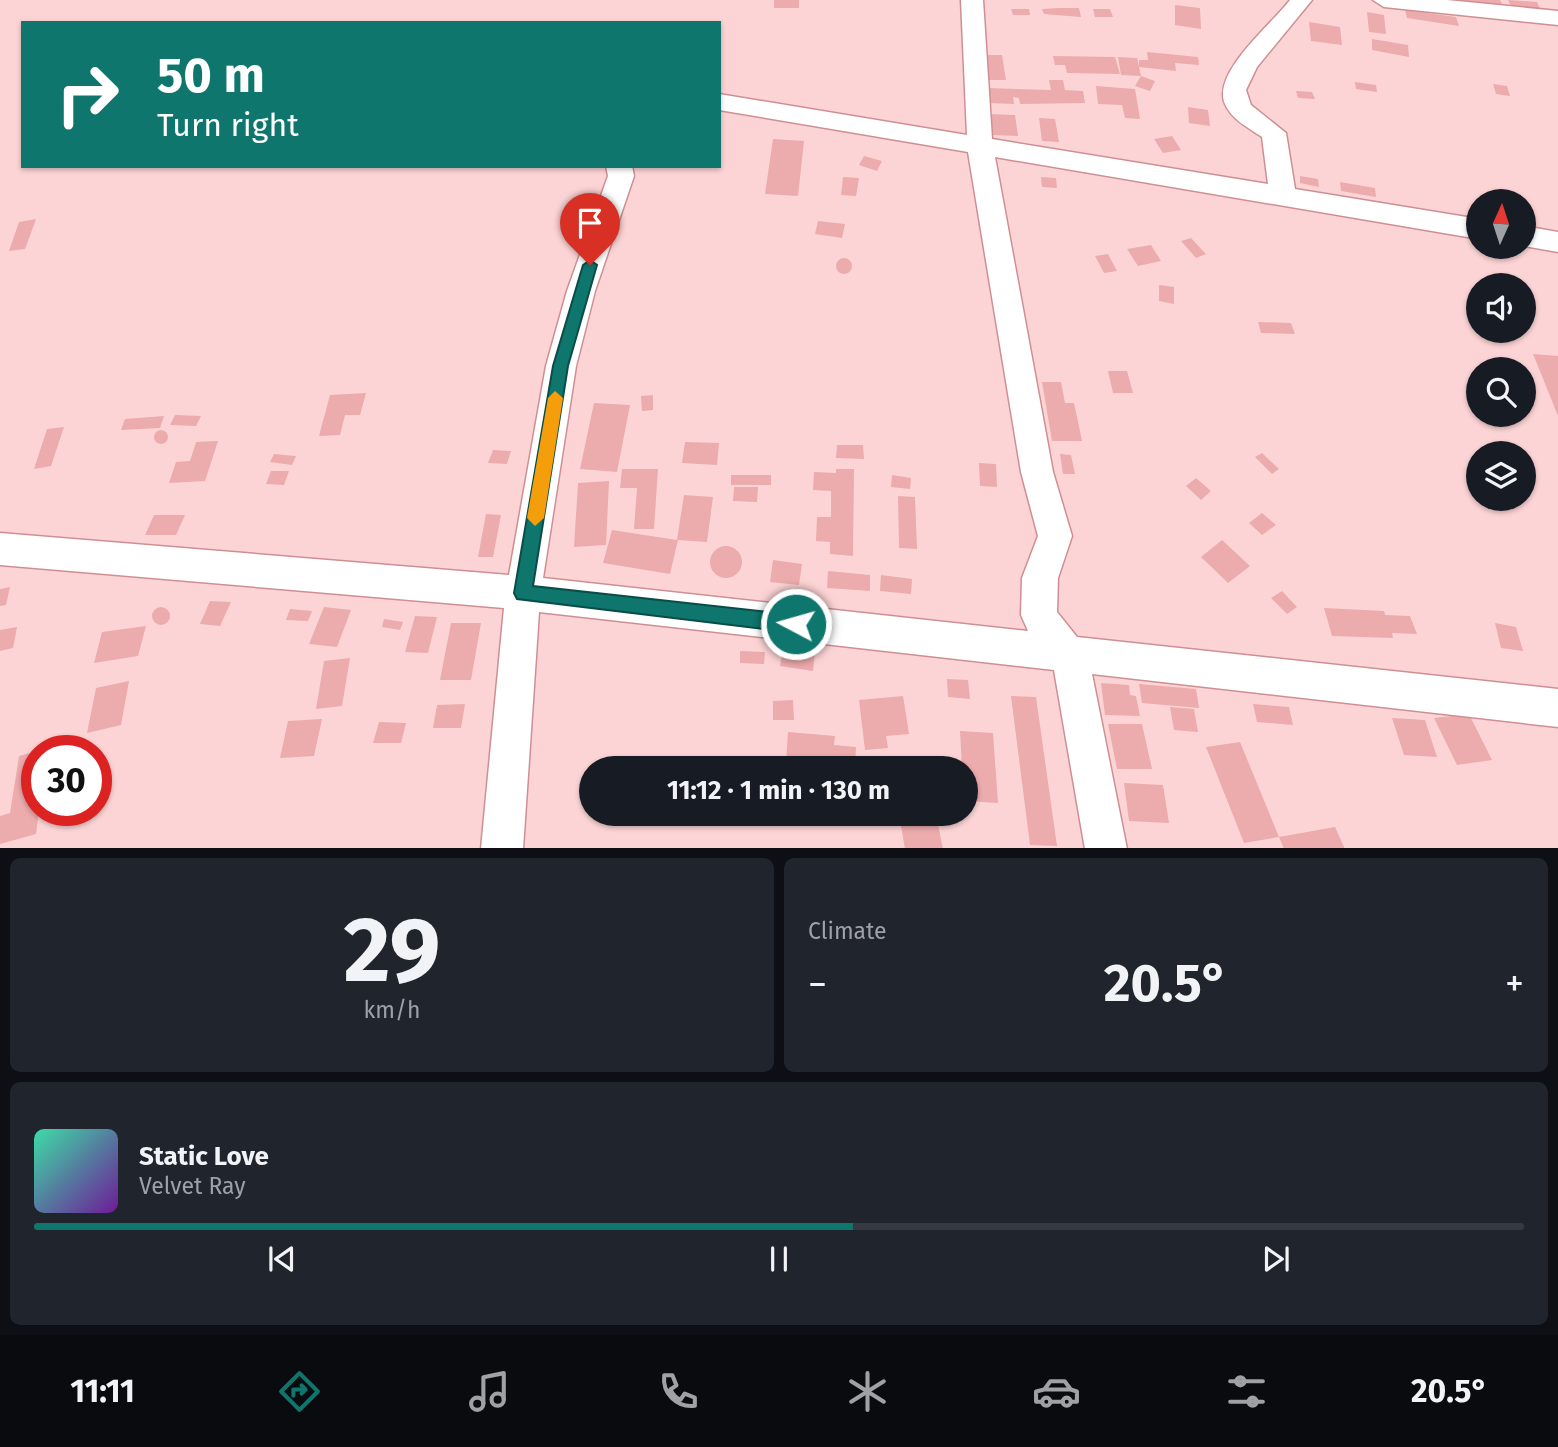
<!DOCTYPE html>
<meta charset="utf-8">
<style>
:root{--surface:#171b24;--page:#20242c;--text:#f1f3f6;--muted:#9ea1a6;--line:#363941;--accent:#0f766e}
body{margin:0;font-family:"Fira Sans",sans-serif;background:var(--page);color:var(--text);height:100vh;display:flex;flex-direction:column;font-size:26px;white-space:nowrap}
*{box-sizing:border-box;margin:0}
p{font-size:23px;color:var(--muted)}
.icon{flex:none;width:38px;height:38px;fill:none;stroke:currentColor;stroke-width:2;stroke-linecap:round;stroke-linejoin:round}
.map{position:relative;height:848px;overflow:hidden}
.side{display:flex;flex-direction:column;gap:10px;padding:10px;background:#0d0f14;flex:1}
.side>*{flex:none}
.guide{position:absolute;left:21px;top:21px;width:700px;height:147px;border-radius:0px;box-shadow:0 2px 5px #0004;background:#0f766e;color:#fff;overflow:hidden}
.needle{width:46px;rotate:3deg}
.controls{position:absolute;left:1466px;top:189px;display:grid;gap:14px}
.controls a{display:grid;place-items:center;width:70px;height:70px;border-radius:50%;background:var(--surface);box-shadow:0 2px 5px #0004;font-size:35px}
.speed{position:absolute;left:21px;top:735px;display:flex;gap:14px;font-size:35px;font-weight:700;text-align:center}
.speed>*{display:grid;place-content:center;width:91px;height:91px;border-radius:50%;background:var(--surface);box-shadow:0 2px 5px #0004;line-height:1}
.speed .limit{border:10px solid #d22;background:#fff;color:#111}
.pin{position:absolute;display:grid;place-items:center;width:60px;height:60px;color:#fff;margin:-72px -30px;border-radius:50% 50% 50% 0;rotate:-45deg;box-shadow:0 0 7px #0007}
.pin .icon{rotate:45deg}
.me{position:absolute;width:77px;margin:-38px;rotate:276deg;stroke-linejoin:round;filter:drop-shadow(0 0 5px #0008)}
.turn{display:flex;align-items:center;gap:24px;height:147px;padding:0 21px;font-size:32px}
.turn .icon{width:91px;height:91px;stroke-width:2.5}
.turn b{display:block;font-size:49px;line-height:60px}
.big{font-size:52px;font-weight:700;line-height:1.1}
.side .card{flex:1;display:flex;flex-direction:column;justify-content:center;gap:10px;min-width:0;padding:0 24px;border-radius:10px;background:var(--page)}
.side .dial{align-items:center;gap:0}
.dial b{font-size:91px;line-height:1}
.song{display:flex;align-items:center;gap:21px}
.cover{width:84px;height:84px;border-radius:10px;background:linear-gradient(135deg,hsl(160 70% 55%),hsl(280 70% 35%))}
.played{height:7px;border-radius:4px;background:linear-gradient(90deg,var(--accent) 55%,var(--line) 55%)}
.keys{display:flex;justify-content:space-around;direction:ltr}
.heat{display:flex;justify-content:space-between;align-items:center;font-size:38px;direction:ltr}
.side .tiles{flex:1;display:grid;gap:10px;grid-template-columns:1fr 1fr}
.card:last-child{grid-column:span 2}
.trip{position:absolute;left:579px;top:756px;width:399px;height:70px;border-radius:35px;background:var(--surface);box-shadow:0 2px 5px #0004;font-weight:700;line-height:70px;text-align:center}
.tabs{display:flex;height:112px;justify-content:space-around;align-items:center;background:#090b0e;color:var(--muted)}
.tabs .icon{width:49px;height:49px}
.tabs .current{color:var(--accent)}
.tabs b{font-size:32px;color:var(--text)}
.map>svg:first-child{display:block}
.building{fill:#ecabad}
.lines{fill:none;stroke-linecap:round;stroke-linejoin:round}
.street-casing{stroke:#cf8f92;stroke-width:3}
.street{fill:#fff;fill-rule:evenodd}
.route{fill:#0f766e;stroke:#0a4d48;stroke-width:2}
.slow{fill:#f59e0b}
</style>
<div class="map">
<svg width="1558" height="849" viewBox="0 0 1558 849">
<rect width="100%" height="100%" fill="#fdd4d5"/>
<!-- building -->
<path class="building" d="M 774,0 L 799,0 L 799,8 L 774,8 Z
M 1463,0 L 1500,0 L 1503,6 L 1462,2 Z
M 1508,0 L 1537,2 L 1540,9 L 1511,6 Z
M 1175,5 L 1200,8 L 1201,29 L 1175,25 Z
M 1059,8 L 1079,8 L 1081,17 L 1044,14 L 1042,9 Z
M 1011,9 L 1029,9 L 1030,15 L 1013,15 Z
M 1093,9 L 1110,9 L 1113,17 L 1095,17 Z
M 1405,10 L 1456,17 L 1459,26 L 1407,18 Z
M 1367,12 L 1384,15 L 1386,34 L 1369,32 Z
M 1309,22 L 1340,27 L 1342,45 L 1311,41 Z
M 1372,39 L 1408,45 L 1409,57 L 1372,50 Z
M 1147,52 L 1198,57 L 1199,65 L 1175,63 L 1176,71 L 1139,67 L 1139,60 L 1148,60 Z
M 980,55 L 1002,55 L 1006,80 L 984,80 Z
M 1053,56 L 1115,57 L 1120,74 L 1067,73 L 1065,65 L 1055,65 Z
M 1118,57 L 1137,58 L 1141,76 L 1155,81 L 1150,91 L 1135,86 L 1141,76 L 1121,75 Z
M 1049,80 L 1063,80 L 1065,90 L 1083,91 L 1085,103 L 1020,104 L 1019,98 L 1013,97 L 1014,104 L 988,103 L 987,88 L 1051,90 Z
M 1355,82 L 1376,85 L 1377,92 L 1356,89 Z
M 1493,84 L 1507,86 L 1510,96 L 1496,94 Z
M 1096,86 L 1135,89 L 1140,119 L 1125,118 L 1122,105 L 1098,104 Z
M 1296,91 L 1312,92 L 1315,99 L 1298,98 Z
M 1188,107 L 1208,110 L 1210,126 L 1189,123 Z
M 990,114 L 1015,115 L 1018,136 L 992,135 Z
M 1039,118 L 1055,119 L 1059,142 L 1042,141 Z
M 1172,136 L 1181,150 L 1163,153 L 1154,139 Z
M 773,139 L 804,141 L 798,196 L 765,194 Z
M 864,156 L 882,161 L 877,171 L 859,165 Z
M 1300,176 L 1318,179 L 1319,187 L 1300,183 Z
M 843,177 L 859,178 L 856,196 L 841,195 Z
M 1041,177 L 1056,178 L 1057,188 L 1042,187 Z
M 1340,182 L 1375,188 L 1376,197 L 1341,191 Z
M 36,219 L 25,249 L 9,251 L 19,222 Z
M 818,221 L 845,224 L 842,238 L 815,234 Z
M 1191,238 L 1206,254 L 1196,258 L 1181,241 Z
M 1151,245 L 1161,261 L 1138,266 L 1127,249 Z
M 1108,254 L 1117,271 L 1104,273 L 1095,256 Z
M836 266a8 8 0 1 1 16 0a8 8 0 1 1-16 0Z
M 1159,285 L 1174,287 L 1174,304 L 1159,301 Z
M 1258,322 L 1291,323 L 1295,334 L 1261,333 Z
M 1533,354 L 1558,356 L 1558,416 L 1548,391 Z
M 1108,371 L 1127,371 L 1133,393 L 1113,393 Z
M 1042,382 L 1061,382 L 1065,403 L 1074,403 L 1082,441 L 1052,441 Z
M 366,393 L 360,415 L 345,415 L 340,435 L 319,436 L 330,395 Z
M 653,395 L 653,410 L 642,411 L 641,396 Z
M 594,403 L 630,405 L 617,472 L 580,469 Z
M 175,415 L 201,416 L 196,426 L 170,425 Z
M 164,416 L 160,428 L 121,430 L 125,419 Z
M 64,427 L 51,466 L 34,469 L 47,429 Z
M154 437a7 7 0 1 1 14 0a7 7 0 1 1-14 0Z
M 218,441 L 205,481 L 169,483 L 176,462 L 190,461 L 196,442 Z
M 685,442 L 719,443 L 717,465 L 682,463 Z
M 837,445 L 863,445 L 864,459 L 836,458 Z
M 493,450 L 511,451 L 507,464 L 488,463 Z
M 1262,453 L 1279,469 L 1272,474 L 1255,457 Z
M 274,454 L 296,456 L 292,465 L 270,462 Z
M 1060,454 L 1071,455 L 1075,474 L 1063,474 Z
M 979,463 L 996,464 L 997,487 L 980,486 Z
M 622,469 L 658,469 L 654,529 L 634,529 L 637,488 L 620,488 Z
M 836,469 L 854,469 L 853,556 L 830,554 L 830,542 L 816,541 L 817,517 L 831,517 L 831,491 L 813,490 L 814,472 L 836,473 Z
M 271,471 L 289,471 L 284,485 L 266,484 Z
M 731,475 L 771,475 L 771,485 L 731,485 Z
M 892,475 L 911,478 L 910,489 L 891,487 Z
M 1196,478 L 1211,491 L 1201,500 L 1186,486 Z
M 609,481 L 606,545 L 574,547 L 578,483 Z
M 734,487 L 758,487 L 757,502 L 733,501 Z
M 684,495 L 713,497 L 707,542 L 678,540 L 670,574 L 603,563 L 612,530 L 677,540 Z
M 898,496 L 915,497 L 917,549 L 899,548 Z
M 1262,513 L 1276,525 L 1262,535 L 1249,523 Z
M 486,514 L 501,515 L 493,557 L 478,557 Z
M 154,515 L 185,515 L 176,535 L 145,535 Z
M 1222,540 L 1250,566 L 1228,583 L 1201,557 Z
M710 562a16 16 0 1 1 32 0a16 16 0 1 1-32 0Z
M 773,560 L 802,564 L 799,585 L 770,582 Z
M 828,571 L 870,575 L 870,591 L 827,588 Z
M 881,575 L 912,579 L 911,594 L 880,591 Z
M 10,587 L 6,605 L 0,606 L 0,589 Z
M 1282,591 L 1297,607 L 1287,614 L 1271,598 Z
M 210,601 L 231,602 L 220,626 L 200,624 Z
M152 616a9 9 0 1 1 18 0a9 9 0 1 1-18 0Z
M 324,607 L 351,610 L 337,647 L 309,644 Z
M 1324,608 L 1384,611 L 1385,615 L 1410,616 L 1417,634 L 1392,633 L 1393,638 L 1332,636 Z
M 290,609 L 312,611 L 308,621 L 286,620 Z
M 415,616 L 437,617 L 428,653 L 405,652 Z
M 384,619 L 403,622 L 400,630 L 382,627 Z
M 451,623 L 481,623 L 471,680 L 440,680 Z
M 1495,623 L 1516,627 L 1523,651 L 1501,648 Z
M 146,626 L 138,656 L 94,663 L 102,632 Z
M 17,627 L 13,648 L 0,651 L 0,630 Z
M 783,648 L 815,653 L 813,671 L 780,666 Z
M 740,651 L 765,652 L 764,664 L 740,663 Z
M 350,658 L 342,706 L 316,709 L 324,661 Z
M 947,679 L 968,680 L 970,699 L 948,697 Z
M 129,681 L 121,725 L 87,733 L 96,688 Z
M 1101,683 L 1129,685 L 1130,695 L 1136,696 L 1140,716 L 1105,715 Z
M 1139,684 L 1196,689 L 1199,708 L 1142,703 Z
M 903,696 L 909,734 L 886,736 L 888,748 L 865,750 L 859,700 Z
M 1011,696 L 1036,697 L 1057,846 L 1030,845 Z
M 793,700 L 794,720 L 773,720 L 773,701 Z
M 465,704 L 461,728 L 433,728 L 437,705 Z
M 1253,704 L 1289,707 L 1293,725 L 1257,722 Z
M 1170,707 L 1194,709 L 1198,732 L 1174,730 Z
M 1469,714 L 1492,760 L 1457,765 L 1434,718 Z
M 1392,718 L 1425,720 L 1437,757 L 1404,755 Z
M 322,719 L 314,756 L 280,758 L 288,721 Z
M 379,722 L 406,723 L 401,743 L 373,743 Z
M 1108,724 L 1142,724 L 1152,769 L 1117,769 Z
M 960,731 L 993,733 L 998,803 L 966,801 L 966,768 L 962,768 Z
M 788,732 L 835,736 L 834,745 L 856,747 L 855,768 L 786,763 Z
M 1240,742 L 1279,837 L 1335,827 L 1345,849 L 1284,849 L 1279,837 L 1244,843 L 1206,747 Z
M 37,751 L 37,810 L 39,810 L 36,834 L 0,844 L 0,816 L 10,813 L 19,756 Z
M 1124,783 L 1163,785 L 1169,823 L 1129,821 Z
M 899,814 L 936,814 L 943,849 L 905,849 Z"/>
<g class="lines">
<defs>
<path id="street" d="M 961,0 L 983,0 L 992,139 L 1268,184 L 1262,137 C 1249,128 1232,120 1225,104 C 1211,73 1273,23 1290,0 L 1312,0 L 1257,67 L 1246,90 L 1251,105 L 1286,133 L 1295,189 L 1479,219 L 1479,239 L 995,157 L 1053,472 L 1072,536 L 1058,578 L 1057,612 L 1077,637 L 1558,689 L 1558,727 L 1092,674 L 1127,849 L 1085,849 L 1054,670 L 539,612 L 523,849 L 481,849 L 504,608 L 0,565 L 0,533 L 509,575 L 546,366 L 567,291 L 608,176 L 606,166 L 632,166 L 634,176 L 595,291 L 576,366 L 543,578 L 1028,631 L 1021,615 L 1022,578 L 1038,536 L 1021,472 L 968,152 L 719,110 L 719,94 L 967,135 Z
M 1373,0 L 1447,0 L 1558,11 L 1558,25 L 1384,7 Z
M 1524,226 L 1558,232 L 1558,252 L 1524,246 Z"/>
</defs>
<!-- street casing -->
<use href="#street" class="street-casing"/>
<!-- street -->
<use href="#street" class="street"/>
</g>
<!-- route -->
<path class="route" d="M 590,260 L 597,265 L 568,366 L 533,586 L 796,615 L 803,618 L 806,624 L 803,630 L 796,633 L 517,599 L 514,593 L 553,366 L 583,265 Z"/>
<!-- slow -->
<path class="slow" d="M 555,391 L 563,398 L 544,518 L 535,526 L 527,518 L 548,398 Z"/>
</svg>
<div class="controls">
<a><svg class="needle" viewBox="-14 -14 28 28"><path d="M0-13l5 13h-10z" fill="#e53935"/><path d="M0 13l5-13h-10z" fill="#9ea1a6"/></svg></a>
<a><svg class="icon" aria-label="sound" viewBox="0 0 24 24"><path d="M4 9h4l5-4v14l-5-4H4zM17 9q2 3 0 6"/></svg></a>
<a><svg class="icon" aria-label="search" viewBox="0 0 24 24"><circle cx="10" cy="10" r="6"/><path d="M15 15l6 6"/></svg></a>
<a><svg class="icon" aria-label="layers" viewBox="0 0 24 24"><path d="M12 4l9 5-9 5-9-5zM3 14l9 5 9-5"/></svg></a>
</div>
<div class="speed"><div class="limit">30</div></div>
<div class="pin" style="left:590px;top:265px;background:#d93025"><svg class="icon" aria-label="arrive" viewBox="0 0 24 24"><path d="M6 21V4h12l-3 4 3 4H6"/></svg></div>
<svg class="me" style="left:796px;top:624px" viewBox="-20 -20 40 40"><circle r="17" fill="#0f766e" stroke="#fff" stroke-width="3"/><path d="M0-11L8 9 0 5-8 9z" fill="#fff"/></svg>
<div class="trip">11:12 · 1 min · 130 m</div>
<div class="guide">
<div class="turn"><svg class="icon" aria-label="right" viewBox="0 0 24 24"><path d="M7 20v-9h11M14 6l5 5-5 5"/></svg><div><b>50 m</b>Turn right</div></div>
</div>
</div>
<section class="side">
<div class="tiles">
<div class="card dial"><b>29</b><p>km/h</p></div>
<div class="card"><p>Climate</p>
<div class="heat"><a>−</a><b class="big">20.5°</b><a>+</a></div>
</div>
<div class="card">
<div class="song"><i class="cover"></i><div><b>Static Love</b><p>Velvet Ray</p></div></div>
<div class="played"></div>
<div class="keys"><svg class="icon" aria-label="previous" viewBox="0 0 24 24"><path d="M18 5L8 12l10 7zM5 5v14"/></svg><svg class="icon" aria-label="pause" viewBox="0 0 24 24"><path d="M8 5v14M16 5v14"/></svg><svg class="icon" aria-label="next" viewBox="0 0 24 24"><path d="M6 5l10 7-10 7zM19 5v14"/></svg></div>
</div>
</div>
</section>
<nav class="tabs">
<b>11:11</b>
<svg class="icon current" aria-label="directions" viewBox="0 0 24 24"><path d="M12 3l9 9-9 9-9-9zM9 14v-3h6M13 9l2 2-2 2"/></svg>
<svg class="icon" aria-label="music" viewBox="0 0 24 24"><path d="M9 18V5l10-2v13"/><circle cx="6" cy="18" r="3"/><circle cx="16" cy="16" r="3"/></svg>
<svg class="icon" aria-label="phone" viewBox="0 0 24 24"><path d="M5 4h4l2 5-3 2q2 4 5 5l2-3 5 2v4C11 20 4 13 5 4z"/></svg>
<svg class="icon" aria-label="climate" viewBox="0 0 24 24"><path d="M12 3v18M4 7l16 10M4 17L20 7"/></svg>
<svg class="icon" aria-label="car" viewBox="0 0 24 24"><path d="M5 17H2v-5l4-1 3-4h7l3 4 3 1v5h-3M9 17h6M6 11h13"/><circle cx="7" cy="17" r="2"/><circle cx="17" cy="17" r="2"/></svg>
<svg class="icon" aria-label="filters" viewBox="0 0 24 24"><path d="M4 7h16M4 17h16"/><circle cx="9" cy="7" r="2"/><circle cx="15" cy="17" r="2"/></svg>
<b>20.5°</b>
</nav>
